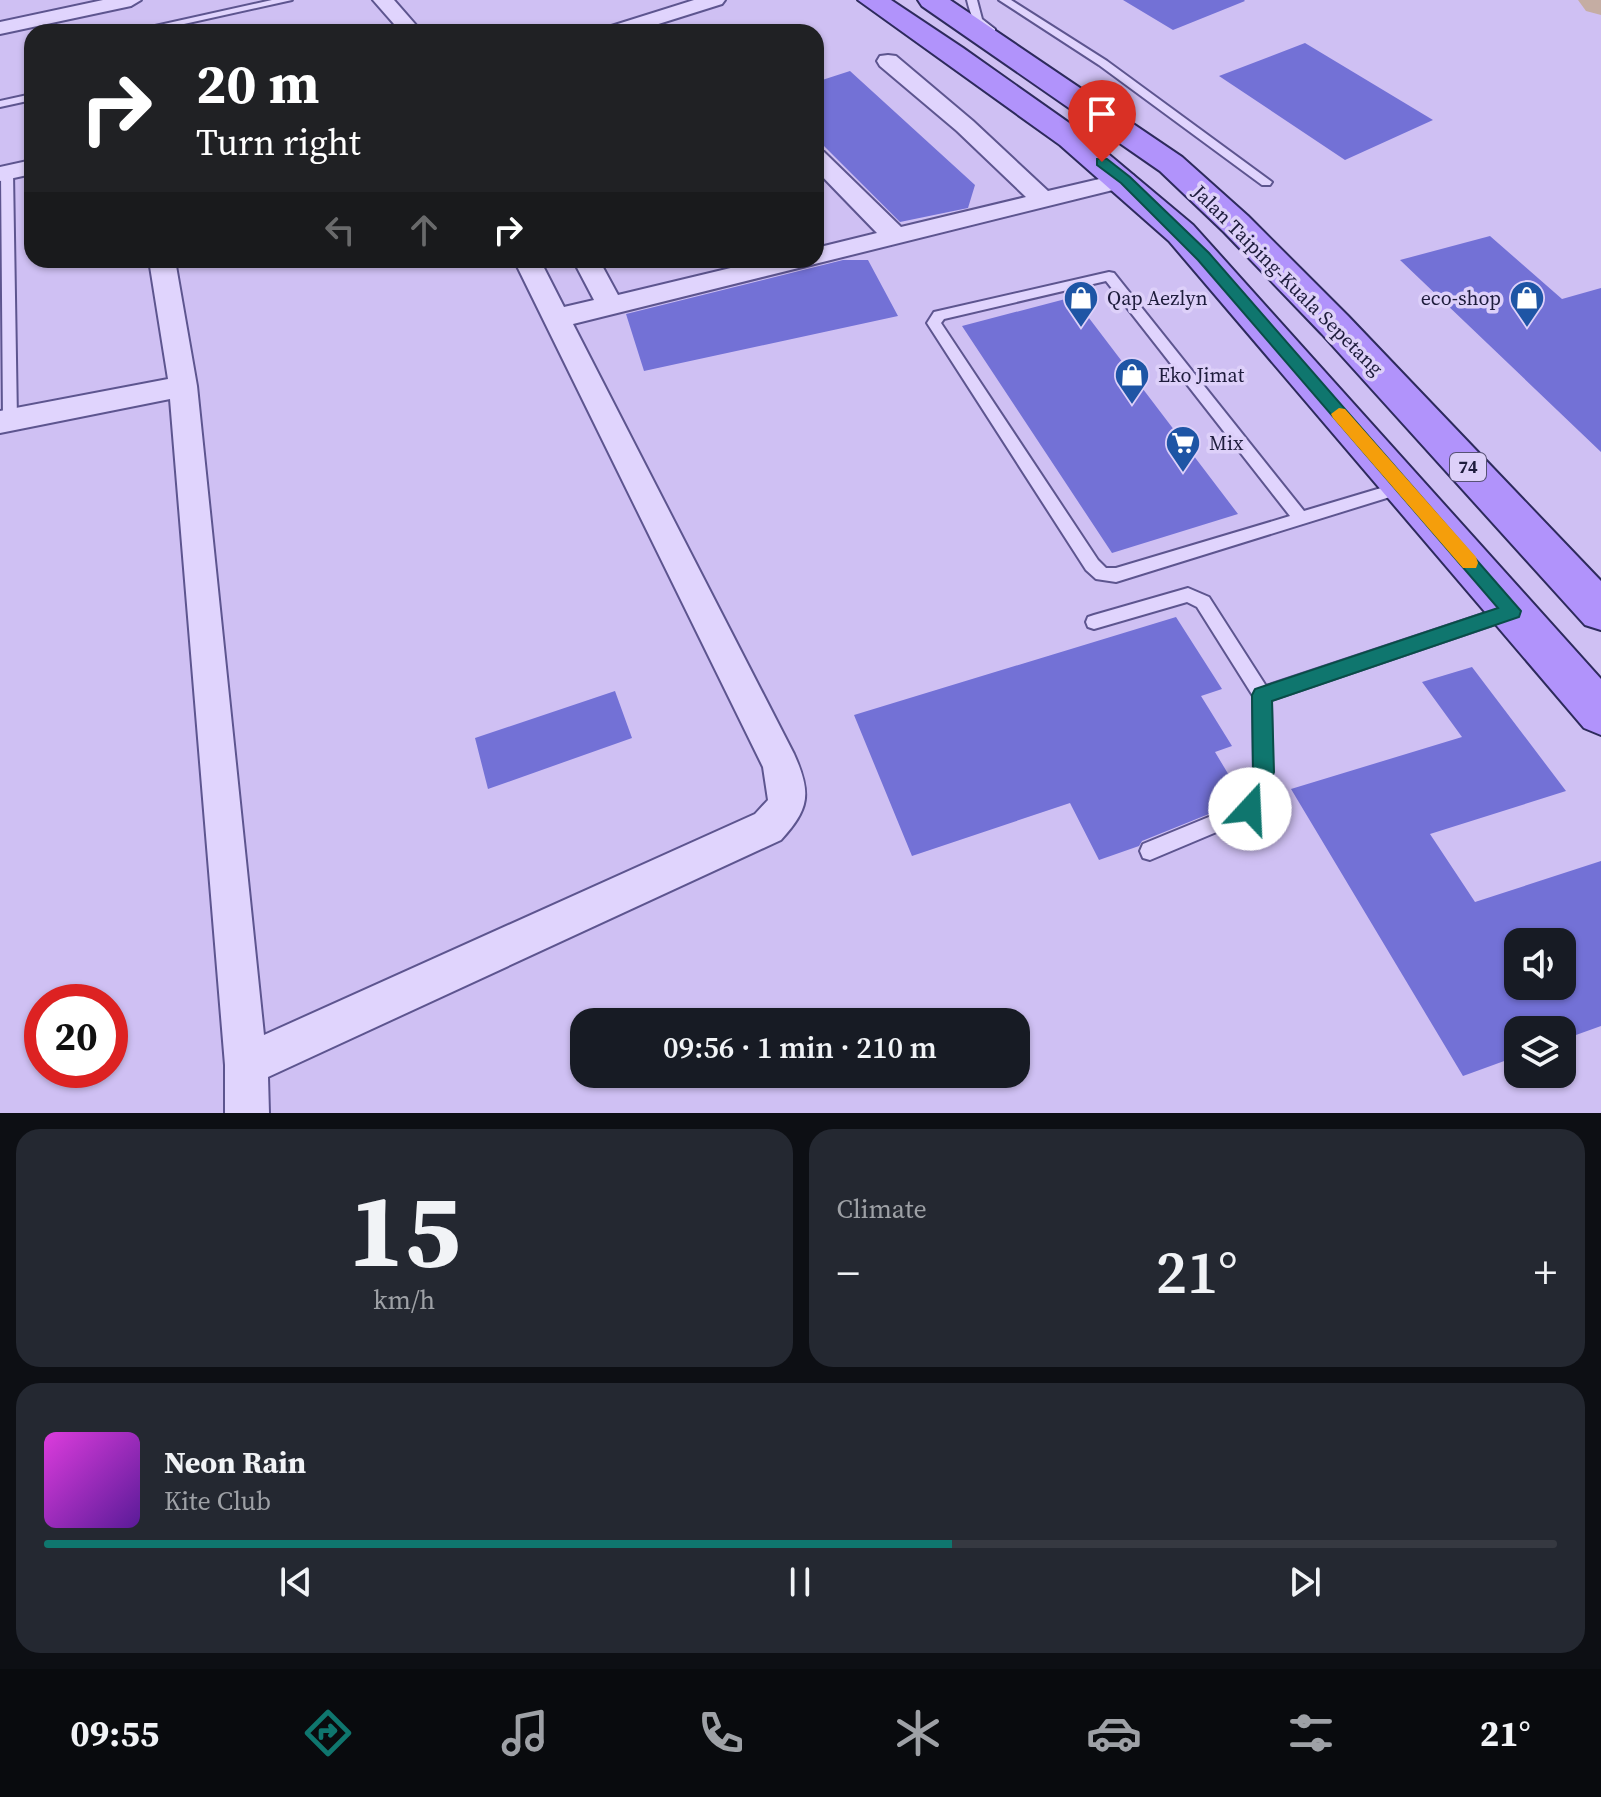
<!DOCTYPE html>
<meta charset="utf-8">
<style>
:root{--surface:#171b24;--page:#242831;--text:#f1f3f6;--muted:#9ea1a6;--line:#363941;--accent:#0f766e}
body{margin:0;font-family:"Source Serif 4",serif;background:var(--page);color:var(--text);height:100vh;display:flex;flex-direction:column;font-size:30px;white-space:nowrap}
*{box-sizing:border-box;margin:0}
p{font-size:26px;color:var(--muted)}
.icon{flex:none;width:44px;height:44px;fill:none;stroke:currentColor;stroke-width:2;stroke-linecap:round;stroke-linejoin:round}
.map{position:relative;height:1113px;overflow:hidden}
.sheet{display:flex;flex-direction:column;gap:16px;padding:16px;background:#0d0f14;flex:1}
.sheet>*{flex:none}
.guide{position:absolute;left:24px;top:24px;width:800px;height:244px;border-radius:24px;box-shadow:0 2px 6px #0004;background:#202124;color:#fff;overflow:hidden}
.tools{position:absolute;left:1504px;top:928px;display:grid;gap:16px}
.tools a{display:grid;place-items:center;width:72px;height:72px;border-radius:16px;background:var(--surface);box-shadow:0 2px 6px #0004;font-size:40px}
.speed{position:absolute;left:24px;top:984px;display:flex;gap:16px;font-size:40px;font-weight:700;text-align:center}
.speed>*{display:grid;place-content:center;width:104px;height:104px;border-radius:50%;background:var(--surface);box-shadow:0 2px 6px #0004;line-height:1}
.speed .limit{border:12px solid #d22;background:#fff;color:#111}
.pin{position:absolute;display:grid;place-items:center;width:68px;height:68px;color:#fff;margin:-82px -34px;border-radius:50% 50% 50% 0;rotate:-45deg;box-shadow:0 0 8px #0007}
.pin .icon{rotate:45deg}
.me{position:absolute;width:88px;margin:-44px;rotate:20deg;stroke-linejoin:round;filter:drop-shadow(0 0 6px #0008)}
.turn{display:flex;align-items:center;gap:28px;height:168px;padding:0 40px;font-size:36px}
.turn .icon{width:104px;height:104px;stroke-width:2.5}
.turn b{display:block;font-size:56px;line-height:68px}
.lanes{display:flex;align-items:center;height:76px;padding:0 40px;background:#0003;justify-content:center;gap:40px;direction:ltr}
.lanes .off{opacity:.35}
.big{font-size:60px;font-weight:600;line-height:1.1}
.sheet .tile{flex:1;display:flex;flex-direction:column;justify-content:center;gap:12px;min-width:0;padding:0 28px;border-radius:24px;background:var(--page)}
.sheet .dial{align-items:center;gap:0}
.dial b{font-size:104px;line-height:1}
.song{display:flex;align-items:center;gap:24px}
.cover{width:96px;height:96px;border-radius:12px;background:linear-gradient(135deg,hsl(300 70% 55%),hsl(270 70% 35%))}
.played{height:8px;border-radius:4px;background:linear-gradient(90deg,var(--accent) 60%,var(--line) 60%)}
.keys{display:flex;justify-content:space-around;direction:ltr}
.heat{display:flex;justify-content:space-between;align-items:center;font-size:44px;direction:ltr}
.sheet .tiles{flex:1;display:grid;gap:16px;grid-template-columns:1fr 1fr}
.tile:last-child{grid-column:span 2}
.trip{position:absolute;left:570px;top:1008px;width:460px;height:80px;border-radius:24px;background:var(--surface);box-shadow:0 2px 6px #0004;font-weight:600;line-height:80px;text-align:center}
.dock{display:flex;height:128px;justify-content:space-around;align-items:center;background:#090b0e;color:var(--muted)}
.dock .icon{width:56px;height:56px}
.dock .current{color:var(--accent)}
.dock b{font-size:36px;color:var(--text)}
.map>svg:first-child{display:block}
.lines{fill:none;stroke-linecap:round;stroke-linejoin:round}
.river{fill:#c5ada3;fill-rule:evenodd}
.building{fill:#7371d6;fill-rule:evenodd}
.service-casing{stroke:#5d558f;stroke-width:4}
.minor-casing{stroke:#5d558f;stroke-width:4}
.primary-casing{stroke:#2d2a5c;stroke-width:4}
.service{fill:#e0d4fd;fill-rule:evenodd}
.minor{fill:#e0d4fd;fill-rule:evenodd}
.primary{fill:#b193fb;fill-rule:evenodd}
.route{fill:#0f766e;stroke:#0a4d48;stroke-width:2}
.slow{fill:#f59e0b}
.labels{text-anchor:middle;stroke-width:7;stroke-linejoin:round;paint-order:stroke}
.shield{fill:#ddd0f9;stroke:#575275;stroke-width:2}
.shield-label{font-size:18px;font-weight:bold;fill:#1e1c3c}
.street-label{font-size:20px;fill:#1e1c3c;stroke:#ddd0f9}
.poi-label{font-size:20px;fill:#1e1c3c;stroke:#ddd0f9;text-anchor:start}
</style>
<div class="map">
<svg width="1601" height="1113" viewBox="0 0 1601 1113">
<rect width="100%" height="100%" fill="#cfc0f3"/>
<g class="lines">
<!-- river -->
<path class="river" d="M 1578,0 L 1601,0 L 1601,15 L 1586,11 Z"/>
</g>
<!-- building -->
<path class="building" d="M 1123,0 L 1244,0 L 1245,1 L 1173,30 Z
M 1305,43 L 1433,120 L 1345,160 L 1219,76 Z
M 850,71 L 975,185 L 968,208 L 900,222 L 816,138 L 816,82 Z
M 1490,236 L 1562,299 L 1601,288 L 1601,452 L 1400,260 Z
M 843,260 L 868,260 L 898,316 L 644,371 L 626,314 Z
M 1073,297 L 1238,514 L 1112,553 L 962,326 Z
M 1176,617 L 1222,689 L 1201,696 L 1232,746 L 1215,752 L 1242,797 L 1241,801 L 1142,841 L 1139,846 L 1099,860 L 1070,803 L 912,856 L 854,715 Z
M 1472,667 L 1566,791 L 1430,834 L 1475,902 L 1601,861 L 1601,1026 L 1562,1040 L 1562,1030 L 1518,1030 L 1518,1056 L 1463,1076 L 1291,789 L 1462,737 L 1422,682 ZM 1518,942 L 1562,942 L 1562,986 L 1518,986 Z
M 615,691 L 632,738 L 488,789 L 475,738 Z"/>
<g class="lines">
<defs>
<path id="service" d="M 272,0 L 292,0 L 148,32 L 128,32 Z
M 967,0 L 977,0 L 982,19 L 995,29 L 995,33 C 976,34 971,16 967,0 Z
M 999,0 L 1011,0 L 1107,61 L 1272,182 L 1270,185 L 1262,185 L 1099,65 Z
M 32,94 L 32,100 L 0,107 L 0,101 Z
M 7,169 L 13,173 L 17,420 L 10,425 L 3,420 L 1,173 Z
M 1109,272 L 1114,273 L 1304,511 L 1401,482 L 1406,484 L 1409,488 L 1406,492 L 1116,582 L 1096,579 L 1086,570 L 927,323 L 934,312 ZM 1106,281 L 1290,516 L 1116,568 L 1106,568 L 1098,560 L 941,323 L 944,319 Z
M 1188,588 L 1209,597 L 1266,686 L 1510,605 L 1516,607 L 1518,612 L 1516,617 L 1271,700 L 1272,772 L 1257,815 L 1150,860 L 1143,858 L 1140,851 L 1143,844 L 1243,803 L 1254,772 L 1253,696 L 1197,607 L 1187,602 L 1094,629 L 1088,627 L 1086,622 L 1088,617 L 1094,615 Z"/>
<path id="minor" d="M 103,0 L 141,0 L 131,6 L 0,34 L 0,22 Z
M 373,0 L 394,0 L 422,32 L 401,32 Z
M 694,0 L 725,0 L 722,4 L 633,32 L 602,32 L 605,28 Z
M 888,55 L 896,56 L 973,121 L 1048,191 L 1125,173 L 1133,175 L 1137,180 L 1133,185 L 573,324 L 794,754 C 812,794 809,809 781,840 L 268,1077 L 269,1113 L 225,1113 L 225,1065 L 170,399 L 0,433 L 0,411 L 168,379 L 149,260 L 175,260 L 197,386 L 264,1035 L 755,814 L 768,800 L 763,767 L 514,260 L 540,260 L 564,307 L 594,300 L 573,260 L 599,260 L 618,295 L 764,260 L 816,260 L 816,248 L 877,233 L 816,170 L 816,150 L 824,152 L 901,227 L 1026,197 L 957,131 L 880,66 L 877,61 L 880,56 Z
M 32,160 L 32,174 L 0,181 L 0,167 Z"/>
<path id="primary" d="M 858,0 L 891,0 L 963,48 L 1082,132 L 1193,225 L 1601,679 L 1601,735 L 1584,728 L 1169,241 L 1060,145 Z
M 918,0 L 950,0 L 1182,157 L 1248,216 L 1348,316 L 1601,581 L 1601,630 L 1585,625 L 1322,334 L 1224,232 L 1160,171 L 922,6 Z"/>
</defs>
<!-- service casing -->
<use href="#service" class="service-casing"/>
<!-- minor casing -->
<use href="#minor" class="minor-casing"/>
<!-- primary casing -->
<use href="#primary" class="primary-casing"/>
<!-- service -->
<use href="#service" class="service"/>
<!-- minor -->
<use href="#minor" class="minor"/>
<!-- primary -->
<use href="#primary" class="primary"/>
</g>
<!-- route -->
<path class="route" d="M 1097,159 L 1107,159 L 1130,177 L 1209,253 L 1521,611 L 1519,617 L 1272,701 L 1274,772 L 1257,816 L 1250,819 L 1242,816 L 1239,809 L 1253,772 L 1252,695 L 1255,689 L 1498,608 L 1198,260 L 1121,183 L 1097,165 Z"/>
<!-- slow -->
<path class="slow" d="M 1339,408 L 1345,409 L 1476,557 L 1478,563 L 1476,568 L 1463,568 L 1333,418 L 1331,414 Z"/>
<!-- icons -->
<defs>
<symbol id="shop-pin" viewBox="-11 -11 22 30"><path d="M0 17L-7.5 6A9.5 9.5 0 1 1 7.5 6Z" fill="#1e55a5" stroke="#ddd0f9"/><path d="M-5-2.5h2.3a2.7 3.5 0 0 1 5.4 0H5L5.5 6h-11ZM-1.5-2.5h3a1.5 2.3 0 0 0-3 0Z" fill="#fff"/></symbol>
<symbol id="supermarket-pin" viewBox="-11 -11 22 30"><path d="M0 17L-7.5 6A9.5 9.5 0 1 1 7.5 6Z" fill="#1e55a5" stroke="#ddd0f9"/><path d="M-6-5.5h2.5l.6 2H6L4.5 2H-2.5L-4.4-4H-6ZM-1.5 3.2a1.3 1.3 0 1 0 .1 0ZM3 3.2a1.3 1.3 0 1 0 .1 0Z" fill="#fff"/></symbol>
</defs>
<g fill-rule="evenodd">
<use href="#shop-pin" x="1061" y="278" width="40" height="54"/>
<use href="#shop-pin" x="1507" y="278" width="40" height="54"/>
<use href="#shop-pin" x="1112" y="355" width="40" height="54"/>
<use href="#supermarket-pin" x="1163" y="423" width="40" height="54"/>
</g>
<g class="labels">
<!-- shield labels -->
<rect class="shield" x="1450" y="453" width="36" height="28" rx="6"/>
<g class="shield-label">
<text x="1468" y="473">74</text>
</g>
<!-- street labels -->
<g class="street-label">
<text transform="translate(1288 280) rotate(45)" y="7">Jalan Taiping-Kuala Sepetang</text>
</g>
<!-- poi labels -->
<g class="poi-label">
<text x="1107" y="305">Qap Aezlyn</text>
<text x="1501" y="305" text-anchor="end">eco-shop</text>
<text x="1158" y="382">Eko Jimat</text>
<text x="1209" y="450">Mix</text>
</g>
</g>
</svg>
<div class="tools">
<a><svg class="icon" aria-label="sound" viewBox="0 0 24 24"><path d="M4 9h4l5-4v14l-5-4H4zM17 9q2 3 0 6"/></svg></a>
<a><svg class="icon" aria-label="layers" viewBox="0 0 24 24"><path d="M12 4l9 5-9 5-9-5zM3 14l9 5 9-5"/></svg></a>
</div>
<div class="speed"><div class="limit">20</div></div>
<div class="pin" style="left:1102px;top:162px;background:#d93025"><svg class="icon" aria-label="arrive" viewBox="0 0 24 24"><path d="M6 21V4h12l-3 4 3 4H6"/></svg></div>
<svg class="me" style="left:1250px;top:809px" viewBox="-20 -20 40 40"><circle r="19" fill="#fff"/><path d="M0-13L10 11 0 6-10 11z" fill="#0f766e"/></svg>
<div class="trip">09:56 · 1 min · 210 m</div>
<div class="guide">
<div class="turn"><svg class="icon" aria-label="right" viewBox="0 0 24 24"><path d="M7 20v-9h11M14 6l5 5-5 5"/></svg><div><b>20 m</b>Turn right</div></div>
<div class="lanes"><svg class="icon off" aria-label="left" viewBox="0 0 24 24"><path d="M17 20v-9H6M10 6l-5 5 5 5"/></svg><svg class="icon off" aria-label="ahead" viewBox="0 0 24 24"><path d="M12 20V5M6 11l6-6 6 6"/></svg><svg class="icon" aria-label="right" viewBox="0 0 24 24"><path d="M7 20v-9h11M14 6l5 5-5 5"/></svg></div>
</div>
</div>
<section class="sheet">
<div class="tiles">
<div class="tile dial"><b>15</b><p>km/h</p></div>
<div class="tile"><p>Climate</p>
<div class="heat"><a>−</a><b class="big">21°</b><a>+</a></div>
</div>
<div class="tile">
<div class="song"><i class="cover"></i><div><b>Neon Rain</b><p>Kite Club</p></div></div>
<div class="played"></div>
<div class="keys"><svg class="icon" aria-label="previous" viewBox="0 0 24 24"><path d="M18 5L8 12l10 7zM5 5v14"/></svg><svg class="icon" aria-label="pause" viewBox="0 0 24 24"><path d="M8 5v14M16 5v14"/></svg><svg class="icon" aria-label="next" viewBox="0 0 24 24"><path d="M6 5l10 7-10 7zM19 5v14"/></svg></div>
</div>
</div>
</section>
<nav class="dock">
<b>09:55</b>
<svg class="icon current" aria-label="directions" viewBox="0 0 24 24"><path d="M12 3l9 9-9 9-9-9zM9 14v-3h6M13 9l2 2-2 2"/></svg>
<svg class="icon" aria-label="music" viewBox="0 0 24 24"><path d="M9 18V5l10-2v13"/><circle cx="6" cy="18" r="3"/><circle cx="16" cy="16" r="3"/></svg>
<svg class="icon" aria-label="phone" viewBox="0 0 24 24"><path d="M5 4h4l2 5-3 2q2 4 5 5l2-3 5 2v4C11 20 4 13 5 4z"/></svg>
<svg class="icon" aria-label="climate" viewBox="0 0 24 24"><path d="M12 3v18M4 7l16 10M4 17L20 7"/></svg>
<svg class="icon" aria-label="car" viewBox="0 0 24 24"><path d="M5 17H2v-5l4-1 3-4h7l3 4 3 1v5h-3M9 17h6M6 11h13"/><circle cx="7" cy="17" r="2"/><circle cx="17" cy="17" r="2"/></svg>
<svg class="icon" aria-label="filters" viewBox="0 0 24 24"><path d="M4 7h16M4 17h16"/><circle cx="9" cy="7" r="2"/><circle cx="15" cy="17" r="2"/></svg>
<b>21°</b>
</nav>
